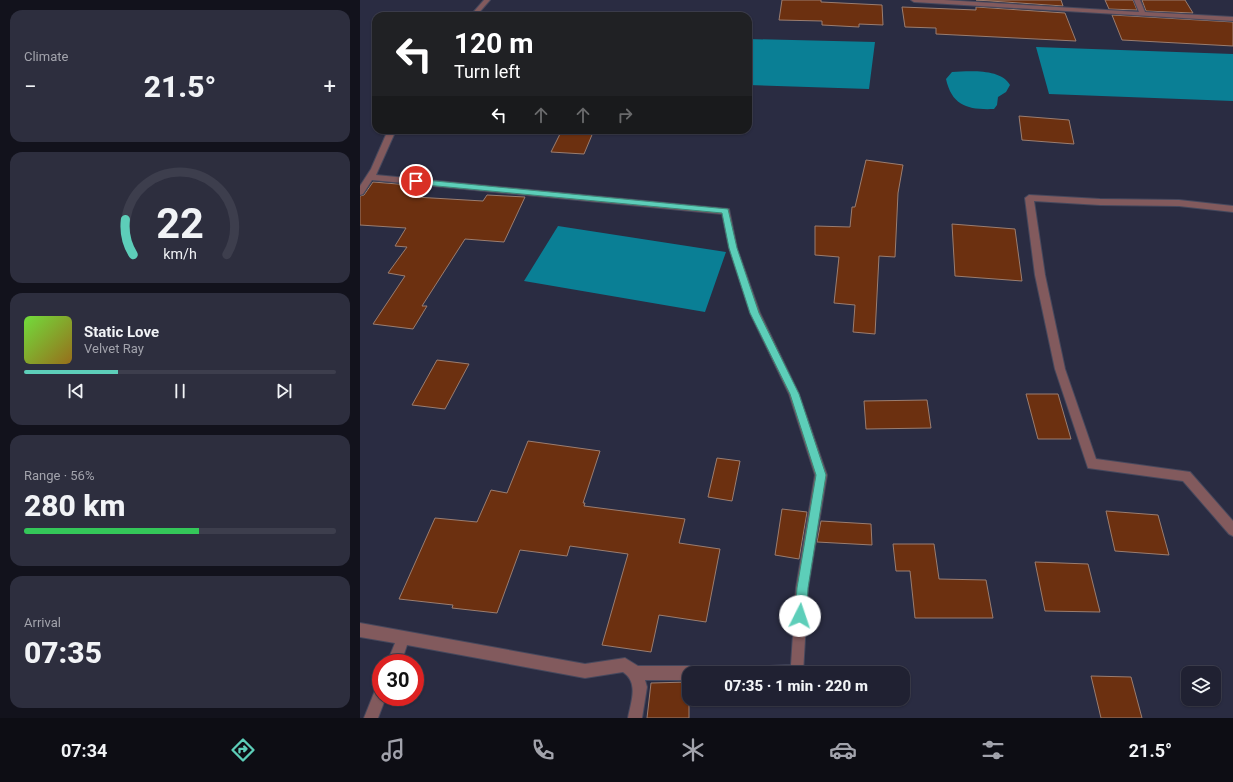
<!DOCTYPE html>
<meta charset="utf-8">
<style>
:root{--surface:#202132;--page:#2d2e3e;--text:#f1f3f6;--muted:#a2a3ac;--line:#3d3e4d;--accent:#5dceb9}
body{margin:0;font-family:Roboto,sans-serif;background:var(--page);color:var(--text);height:100vh;display:flex;flex-direction:column;font-size:15px;white-space:nowrap}
*{box-sizing:border-box;margin:0}
p{font-size:13px;color:var(--muted)}
.icon{flex:none;width:22px;height:22px;fill:none;stroke:currentColor;stroke-width:2;stroke-linecap:round;stroke-linejoin:round}
.map{position:relative;flex:1;overflow:hidden}
.sheet{display:flex;flex-direction:column;gap:10px;padding:10px;background:#12121c;width:360px}
.sheet>*{flex:none}
.top-card{position:absolute;left:12px;top:12px;width:380px;height:122px;border-radius:12px;box-shadow:0 1px 3px #0004,0 0 0 1px var(--line);background:#202124;color:#fff;overflow:hidden}
.controls{position:absolute;left:821px;top:666px;display:grid;gap:8px}
.controls a{display:grid;place-items:center;width:40px;height:40px;border-radius:8px;background:var(--surface);box-shadow:0 1px 3px #0004,0 0 0 1px var(--line);font-size:20px}
.speed{position:absolute;left:12px;top:654px;display:flex;gap:8px;font-size:20px;font-weight:700;text-align:center}
.speed>*{display:grid;place-content:center;width:52px;height:52px;border-radius:50%;background:var(--surface);box-shadow:0 1px 3px #0004,0 0 0 1px var(--line);line-height:1}
.speed .limit{border:6px solid #d22;background:#fff;color:#111}
.pin{position:absolute;display:grid;place-items:center;width:34px;height:34px;color:#fff;margin:-17px;border:2px solid #fff;border-radius:50%;box-shadow:0 1px 4px #0007}
.me{position:absolute;width:44px;margin:-22px;rotate:4deg;stroke-linejoin:round;filter:drop-shadow(0 0 3px #0008)}
.turn{display:flex;align-items:center;gap:14px;height:84px;padding:0 16px;font-size:18px}
.turn .icon{width:52px;height:52px;stroke-width:2.5}
.turn b{display:block;font-size:28px;line-height:34px}
.lanes{display:flex;align-items:center;height:38px;padding:0 16px;background:#0003;justify-content:center;gap:20px;direction:ltr}
.lanes .off{opacity:.35}
.big{font-size:30px;font-weight:800;line-height:1.1}
.sheet .card{flex:1;display:flex;flex-direction:column;justify-content:center;gap:6px;min-width:0;padding:0 14px;border-radius:12px;background:var(--page)}
.sheet .dial{align-items:center;gap:0}
.dial svg{height:104px;overflow:visible;fill:none;stroke:var(--line);stroke-width:7;stroke-linecap:round;text-anchor:middle}
.dial text{fill:var(--text);stroke:none}
.song{display:flex;align-items:center;gap:12px}
.cover{width:48px;height:48px;border-radius:6px;background:linear-gradient(135deg,hsl(100 70% 55%),hsl(40 70% 35%))}
.played{height:4px;border-radius:2px;background:linear-gradient(90deg,var(--accent) 30%,var(--line) 30%)}
.keys{display:flex;justify-content:space-around;direction:ltr}
.heat{display:flex;justify-content:space-between;align-items:center;font-size:22px;direction:ltr}
.charge{height:6px;border-radius:3px;background:linear-gradient(90deg,#34c759 56%,var(--line) 0)}
.trip{position:absolute;left:322px;top:666px;width:228px;height:40px;border-radius:12px;background:var(--surface);box-shadow:0 1px 3px #0004,0 0 0 1px var(--line);font-weight:800;line-height:40px;text-align:center}
.tabs{display:flex;height:64px;justify-content:space-around;align-items:center;background:#0d0d14;color:var(--muted)}
.tabs .icon{width:28px;height:28px}
.tabs .current{color:var(--accent)}
.tabs b{font-size:18px;color:var(--text)}
main{display:flex;flex:1;min-height:0}
.map>svg:first-child{display:block}
.water{fill:#0a7f95}
.building{fill:#6c3010;stroke:#9a7d70}
.lines{fill:none;stroke-linecap:round;stroke-linejoin:round}
.street-casing{stroke:#46485d;stroke-width:2}
.street{fill:#825a5d;fill-rule:evenodd}
.route{fill:#5dceb9;stroke:#3c8678}
</style>
<main>
<section class="sheet">
<div class="card"><p>Climate</p>
<div class="heat"><a>−</a><b class="big">21.5°</b><a>+</a></div>
</div>
<div class="card dial"><svg viewBox="0 0 100 80">
<path d="M14 69A42 42 0 1 1 86 69"/>
<path d="M14 69A42 42 0 0 1 8 42" stroke="#5dceb9"/>
<text x="50" y="56" font-size="32" font-weight="700">22</text>
<text x="50" y="72" font-size="11">km/h</text>
</svg></div>
<div class="card">
<div class="song"><i class="cover"></i><div><b>Static Love</b><p>Velvet Ray</p></div></div>
<div class="played"></div>
<div class="keys"><svg class="icon" aria-label="previous" viewBox="0 0 24 24"><path d="M18 5L8 12l10 7zM5 5v14"/></svg><svg class="icon" aria-label="pause" viewBox="0 0 24 24"><path d="M8 5v14M16 5v14"/></svg><svg class="icon" aria-label="next" viewBox="0 0 24 24"><path d="M6 5l10 7-10 7zM19 5v14"/></svg></div>
</div>
<div class="card"><p>Range · 56%</p><b class="big">280 km</b><div class="charge"></div></div>
<div class="card"><p>Arrival</p><b class="big">07:35</b></div>
</section>
<div class="map">
<svg width="873" height="718" viewBox="0 0 873 718">
<rect width="100%" height="100%" fill="#2a2c42"/>
<!-- water -->
<path class="water" d="M 388,39 L 515,42 L 509,89 L 388,85 Z
M 676,47 L 873,54 L 873,101 L 689,94 Z
M 592,72 C 608,71 641,68 650,85 L 646,92 L 638,97 L 637,105 L 634,109 C 608,110 592,106 586,79 Z
M 198,226 L 366,252 L 345,312 L 164,281 Z"/>
<!-- building -->
<path class="building" d="M 422,0 L 461,0 L 461,2 L 522,5 L 523,25 L 499,24 L 499,27 L 462,25 L 462,21 L 419,20 Z
M 616,0 L 701,0 L 703,6 Z
M 745,0 L 773,0 L 777,10 L 749,9 Z
M 782,0 L 825,0 L 833,13 L 786,11 Z
M 542,7 L 616,10 L 616,7 L 705,13 L 716,41 L 576,34 L 576,28 L 545,27 Z
M 752,15 L 873,22 L 873,46 L 762,40 Z
M 659,116 L 709,120 L 714,144 L 662,140 Z
M 202,130 L 234,130 L 224,154 L 191,152 Z
M 506,160 L 543,165 L 538,193 L 535,257 L 519,256 L 515,334 L 493,332 L 495,305 L 474,303 L 479,257 L 455,255 L 455,226 L 490,227 L 492,207 L 495,207 Z
M 13,182 L 62,186 L 55,197 L 123,201 L 127,195 L 165,197 L 144,242 L 105,239 L 62,306 L 67,306 L 53,329 L 13,324 L 45,276 L 28,273 L 47,247 L 35,246 L 46,228 L 0,225 L 0,196 L 4,195 Z
M 592,224 L 655,229 L 662,281 L 595,276 Z
M 77,360 L 109,364 L 85,409 L 52,405 Z
M 666,394 L 698,394 L 711,439 L 678,439 Z
M 567,400 L 571,428 L 506,429 L 504,401 Z
M 168,441 L 240,451 L 223,503 L 225,503 L 224,506 L 325,519 L 319,543 L 360,549 L 346,622 L 299,615 L 291,652 L 242,645 L 268,554 L 210,546 L 207,556 L 160,550 L 137,613 L 92,608 L 93,605 L 39,599 L 75,518 L 117,522 L 131,490 L 147,493 Z
M 357,458 L 380,461 L 372,501 L 348,497 Z
M 422,509 L 447,512 L 439,559 L 415,555 Z
M 746,511 L 798,515 L 809,555 L 755,551 Z
M 461,521 L 511,524 L 512,545 L 457,542 Z
M 533,544 L 574,544 L 579,579 L 626,580 L 633,618 L 555,618 L 550,571 L 536,571 Z
M 675,562 L 728,564 L 740,612 L 685,611 Z
M 731,676 L 771,677 L 782,718 L 741,718 Z
M 329,682 L 329,718 L 287,718 L 291,683 Z"/>
<g class="lines">
<defs>
<path id="street" d="M 124,0 L 130,0 L 116,16 L 110,16 Z
M 551,0 L 584,0 L 779,12 L 774,0 L 780,0 L 785,12 L 873,17 L 873,21 L 554,2 Z
M 28,130 L 36,130 L 16,175 L 369,209 L 377,248 L 400,313 L 439,394 L 467,475 L 448,588 L 443,673 L 402,673 L 404,668 L 409,666 L 431,665 L 436,588 L 455,475 L 429,394 L 390,313 L 369,248 L 362,214 L 12,180 L 3,194 L 0,195 L 0,186 L 11,169 Z
M 669,195 L 740,199 L 819,200 L 873,206 L 873,212 L 819,206 L 740,205 L 674,201 L 685,275 L 705,369 L 736,459 L 830,472 L 873,521 L 873,536 L 869,534 L 823,481 L 728,468 L 695,369 L 675,275 L 665,198 Z
M 0,623 L 225,664 L 265,658 L 278,666 L 329,666 L 334,668 L 336,673 L 329,673 L 329,680 L 285,680 L 287,687 L 282,718 L 268,718 C 271,701 279,683 263,672 L 225,678 L 47,645 L 41,663 L 27,663 L 35,643 L 0,637 Z
M 21,686 L 21,697 L 26,697 L 18,718 L 4,718 L 16,688 Z"/>
</defs>
<!-- street casing -->
<use href="#street" class="street-casing"/>
<!-- street -->
<use href="#street" class="street"/>
</g>
<!-- route -->
<path class="route" d="M 54,179 L 368,209 L 377,248 L 399,313 L 439,394 L 466,475 L 448,588 L 446,616 L 445,620 L 440,621 L 436,620 L 435,616 L 437,588 L 456,475 L 430,394 L 390,313 L 369,248 L 362,213 L 56,184 L 53,181 Z"/>
</svg>
<div class="controls">
<a><svg class="icon" aria-label="layers" viewBox="0 0 24 24"><path d="M12 4l9 5-9 5-9-5zM3 14l9 5 9-5"/></svg></a>
</div>
<div class="speed"><div class="limit">30</div></div>
<div class="pin" style="left:56px;top:181px;background:#d93025"><svg class="icon" aria-label="arrive" viewBox="0 0 24 24"><path d="M6 21V4h12l-3 4 3 4H6"/></svg></div>
<svg class="me" style="left:440px;top:616px" viewBox="-20 -20 40 40"><circle r="19" fill="#fff"/><path d="M0-13L10 11 0 6-10 11z" fill="#5dceb9"/></svg>
<div class="trip">07:35 · 1 min · 220 m</div>
<div class="top-card">
<div class="turn"><svg class="icon" aria-label="left" viewBox="0 0 24 24"><path d="M17 20v-9H6M10 6l-5 5 5 5"/></svg><div><b>120 m</b>Turn left</div></div>
<div class="lanes"><svg class="icon" aria-label="left" viewBox="0 0 24 24"><path d="M17 20v-9H6M10 6l-5 5 5 5"/></svg><svg class="icon off" aria-label="ahead" viewBox="0 0 24 24"><path d="M12 20V5M6 11l6-6 6 6"/></svg><svg class="icon off" aria-label="ahead" viewBox="0 0 24 24"><path d="M12 20V5M6 11l6-6 6 6"/></svg><svg class="icon off" aria-label="right" viewBox="0 0 24 24"><path d="M7 20v-9h11M14 6l5 5-5 5"/></svg></div>
</div>
</div>
</main>
<nav class="tabs">
<b>07:34</b>
<svg class="icon current" aria-label="directions" viewBox="0 0 24 24"><path d="M12 3l9 9-9 9-9-9zM9 14v-3h6M13 9l2 2-2 2"/></svg>
<svg class="icon" aria-label="music" viewBox="0 0 24 24"><path d="M9 18V5l10-2v13"/><circle cx="6" cy="18" r="3"/><circle cx="16" cy="16" r="3"/></svg>
<svg class="icon" aria-label="phone" viewBox="0 0 24 24"><path d="M5 4h4l2 5-3 2q2 4 5 5l2-3 5 2v4C11 20 4 13 5 4z"/></svg>
<svg class="icon" aria-label="climate" viewBox="0 0 24 24"><path d="M12 3v18M4 7l16 10M4 17L20 7"/></svg>
<svg class="icon" aria-label="car" viewBox="0 0 24 24"><path d="M5 17H2v-5l4-1 3-4h7l3 4 3 1v5h-3M9 17h6M6 11h13"/><circle cx="7" cy="17" r="2"/><circle cx="17" cy="17" r="2"/></svg>
<svg class="icon" aria-label="filters" viewBox="0 0 24 24"><path d="M4 7h16M4 17h16"/><circle cx="9" cy="7" r="2"/><circle cx="15" cy="17" r="2"/></svg>
<b>21.5°</b>
</nav>
